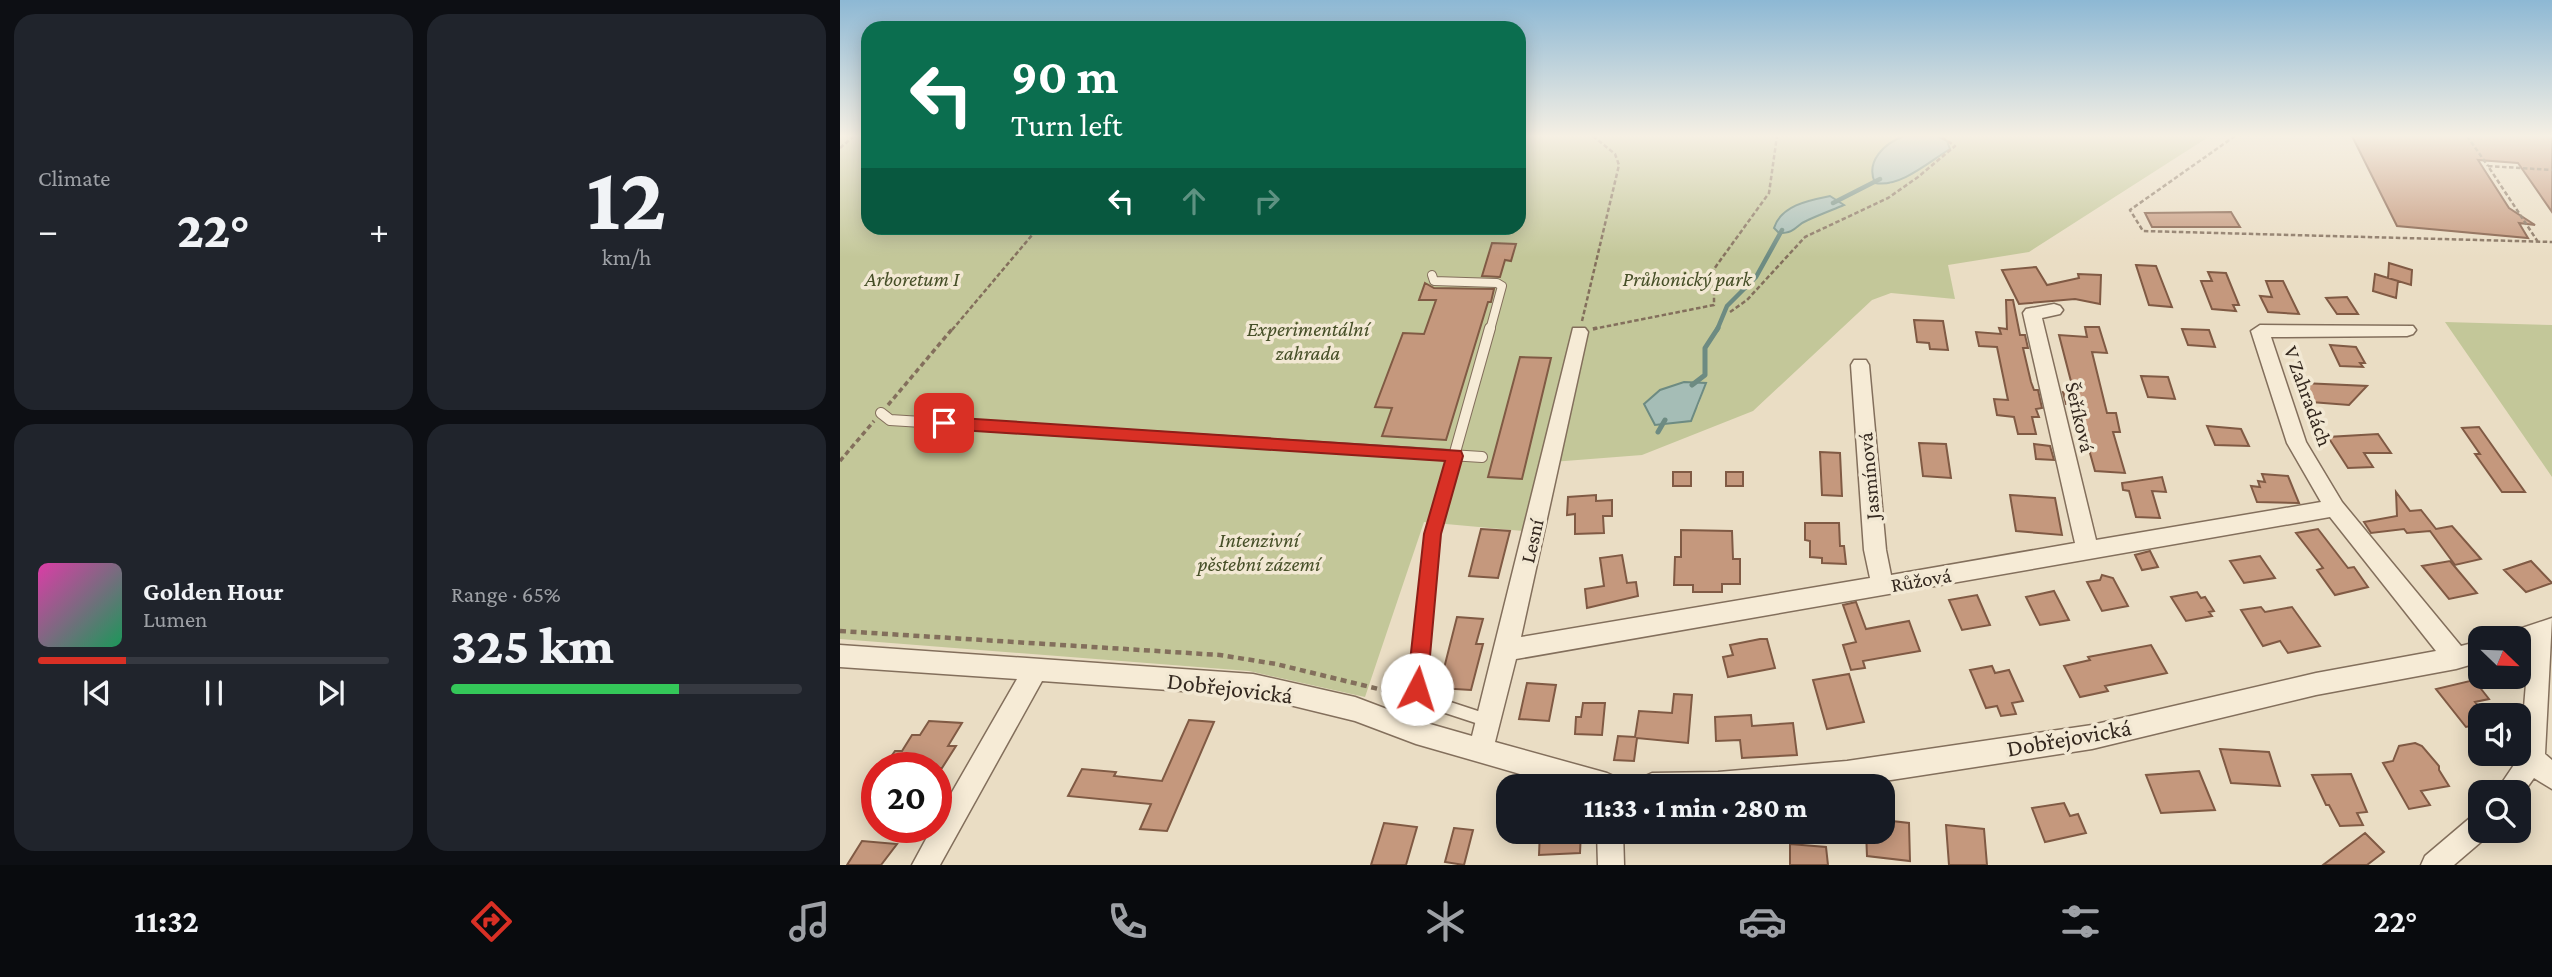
<!DOCTYPE html>
<meta charset="utf-8">
<style>
:root{--surface:#171b24;--page:#20242c;--text:#f1f3f6;--muted:#9ea1a6;--line:#363941;--accent:#d93025}
body{margin:0;font-family:"Crimson Pro",serif;background:var(--page);color:var(--text);height:100vh;display:flex;flex-direction:column;font-size:26px;white-space:nowrap}
*{box-sizing:border-box;margin:0}
p{font-size:23px;color:var(--muted)}
.icon{flex:none;width:38px;height:38px;fill:none;stroke:currentColor;stroke-width:2;stroke-linecap:round;stroke-linejoin:round}
.map{position:relative;flex:1;overflow:hidden}
.drawer{display:flex;flex-direction:column;gap:14px;padding:14px;background:#0d0f14;width:840px}
.drawer>*{flex:none}
.top-card{position:absolute;left:21px;top:21px;width:665px;height:214px;border-radius:21px;box-shadow:0 4px 18px #0003;background:#0b6e4f;color:#fff;overflow:hidden}
.needle{width:46px;rotate:113deg}
.tools{position:absolute;left:1628px;top:626px;display:grid;gap:14px}
.tools a{display:grid;place-items:center;width:63px;height:63px;border-radius:14px;background:var(--surface);box-shadow:0 4px 18px #0003;font-size:35px}
.speed{position:absolute;left:21px;top:752px;display:flex;gap:14px;font-size:35px;font-weight:700;text-align:center}
.speed>*{display:grid;place-content:center;width:91px;height:91px;border-radius:50%;background:var(--surface);box-shadow:0 4px 18px #0003;line-height:1}
.speed .limit{border:10px solid #d22;background:#fff;color:#111}
.pin{position:absolute;display:grid;place-items:center;width:60px;height:60px;color:#fff;margin:-30px;border-radius:14px;box-shadow:0 4px 10px #0006}
.me{position:absolute;width:77px;margin:-38px;rotate:5deg;stroke-linejoin:round;filter:drop-shadow(0 0 5px #0008)}
.turn{display:flex;align-items:center;gap:24px;height:147px;padding:0 35px;font-size:32px}
.turn .icon{width:91px;height:91px;stroke-width:2.5}
.turn b{display:block;font-size:49px;line-height:60px}
.lanes{display:flex;align-items:center;height:66px;padding:0 35px;background:#0003;justify-content:center;gap:35px;direction:ltr}
.lanes .off{opacity:.35}
.big{font-size:52px;font-weight:800;line-height:1.1}
.drawer .widget{flex:1;display:flex;flex-direction:column;justify-content:center;gap:10px;min-width:0;padding:0 24px;border-radius:21px;background:var(--page)}
.drawer .dial{align-items:center;gap:0}
.dial b{font-size:91px;line-height:1}
.song{display:flex;align-items:center;gap:21px}
.cover{width:84px;height:84px;border-radius:10px;background:linear-gradient(135deg,hsl(320 70% 55%),hsl(150 70% 35%))}
.played{height:7px;border-radius:4px;background:linear-gradient(90deg,var(--accent) 25%,var(--line) 25%)}
.keys{display:flex;justify-content:space-around;direction:ltr}
.heat{display:flex;justify-content:space-between;align-items:center;font-size:38px;direction:ltr}
.charge{height:10px;border-radius:5px;background:linear-gradient(90deg,#34c759 65%,var(--line) 0)}
.drawer .tiles{flex:1;display:grid;gap:14px;grid-template-columns:repeat(2,1fr)}
.trip{position:absolute;left:656px;top:774px;width:399px;height:70px;border-radius:21px;background:var(--surface);box-shadow:0 4px 18px #0003;font-weight:800;line-height:70px;text-align:center}
.tab-bar{display:flex;height:112px;justify-content:space-around;align-items:center;background:#090b0e;color:var(--muted)}
.tab-bar .icon{width:49px;height:49px}
.tab-bar .selected{color:var(--accent)}
.tab-bar b{font-size:32px;color:var(--text)}
main{display:flex;flex:1;min-height:0}
.map>svg:first-child{display:block}
.green{fill:#c3c799;fill-rule:evenodd}
.water{fill:#a5bdb6;stroke:#6d8b82;stroke-width:2}
.lines{fill:none;stroke-linecap:round;stroke-linejoin:round}
.stream-far1{stroke:#6d8b82;stroke-width:4.5}
.stream{stroke:#6d8b82;stroke-width:5}
.building{fill:#c5987d;stroke:#805a44;stroke-width:2}
.lane-far2-casing{stroke:#836f5c;stroke-width:10}
.lane-far1-casing{stroke:#836f5c;stroke-width:12}
.lane-casing{stroke:#836f5c;stroke-width:15}
.street-casing{stroke:#836f5c;stroke-width:3}
.path-far2{stroke:#836f5c;stroke-width:2.5;stroke-dasharray:4.5 2.5;stroke-linecap:butt}
.path-far1{stroke:#836f5c;stroke-width:3.5;stroke-dasharray:5 3.5;stroke-linecap:butt}
.path{stroke:#836f5c;stroke-width:4.5;stroke-dasharray:6 4.5;stroke-linecap:butt}
.lane-far2{stroke:#f6ebd6;stroke-width:8}
.lane-far1{stroke:#f6ebd6;stroke-width:10}
.lane{stroke:#f6ebd6;stroke-width:12}
.street{fill:#f6ebd6;fill-rule:evenodd}
.route{fill:#d93025;stroke:#8d1f18;stroke-width:2}
.labels{text-anchor:middle;stroke-width:7;stroke-linejoin:round;paint-order:stroke}
.park-label{font-size:21px;font-style:italic;fill:#464f27;stroke:#f2e8d3}
.street-label{font-size:21px;fill:#34281f;stroke:#f2e8d3}
.near-street-label{font-size:24px;fill:#34281f;stroke:#f2e8d3}
</style>
<main>
<section class="drawer">
<div class="tiles">
<div class="widget"><p>Climate</p>
<div class="heat"><a>−</a><b class="big">22°</b><a>+</a></div>
</div>
<div class="widget dial"><b>12</b><p>km/h</p></div>
<div class="widget">
<div class="song"><i class="cover"></i><div><b>Golden Hour</b><p>Lumen</p></div></div>
<div class="played"></div>
<div class="keys"><svg class="icon" aria-label="previous" viewBox="0 0 24 24"><path d="M18 5L8 12l10 7zM5 5v14"/></svg><svg class="icon" aria-label="pause" viewBox="0 0 24 24"><path d="M8 5v14M16 5v14"/></svg><svg class="icon" aria-label="next" viewBox="0 0 24 24"><path d="M6 5l10 7-10 7zM19 5v14"/></svg></div>
</div>
<div class="widget"><p>Range · 65%</p><b class="big">325 km</b><div class="charge"></div></div>
</div>
</section>
<div class="map">
<svg width="1712" height="865" viewBox="0 0 1712 865">
<rect width="100%" height="100%" fill="#eaddc4"/>
<!-- green -->
<path class="green" d="M 0,136 L 28,136 L 28,228 L 679,228 L 679,136 L 1064,136 L 1050,142 L 1050,184 L 1110,149 L 1097,136 L 1370,136 L 1189,252 L 1108,265 L 1115,299 L 1051,293 L 1032,300 L 913,411 L 802,455 L 699,463 L 683,531 L 584,522 L 525,697 L 409,671 L 0,639 ZM 844,382 L 866,383 L 858,407 L 815,425 L 804,404 L 820,390 Z
M 1605,322 L 1712,325 L 1712,477 Z"/>
<!-- water -->
<path class="water" d="M 1064,136 L 1097,136 L 1107,141 L 1110,149 C 1090,161 1060,188 1035,183 C 1025,161 1045,143 1064,136 Z
M 990,196 L 1004,205 C 992,210 979,215 968,220 C 955,225 957,233 939,233 L 934,228 C 941,205 970,200 990,196 Z
M 844,382 L 866,383 L 851,421 L 815,425 L 804,404 L 820,390 Z"/>
<g class="lines">
<!-- stream-far1 -->
<path class="stream-far1" d="M 993,203 L 1040,179
M 877,330 L 887,306 L 916,277 L 942,230"/>
<!-- stream -->
<path class="stream" d="M 852,385 L 865,375 L 865,348 L 878,328
M 818,432 L 825,420"/>
</g>
<!-- building -->
<path class="building" d="M 1512,136 L 1712,136 L 1712,212 L 1678,163 L 1638,160 L 1669,208 L 1695,225 L 1679,223 L 1688,238 L 1557,226 Z
M 1391,212 L 1400,227 L 1312,227 L 1305,213 Z
M 652,243 L 676,244 L 671,261 L 665,260 L 660,277 L 642,276 Z
M 1549,263 L 1572,270 L 1571,285 L 1548,278 Z
M 1296,265 L 1316,266 L 1332,307 L 1309,305 Z
M 1196,267 L 1207,285 L 1239,278 L 1238,274 L 1261,275 L 1260,304 L 1235,299 L 1179,304 L 1162,270 Z
M 1368,272 L 1386,273 L 1399,305 L 1393,305 L 1396,311 L 1372,309 L 1361,281 L 1372,281 Z
M 1535,274 L 1558,281 L 1556,298 L 1533,291 Z
M 1426,281 L 1443,281 L 1459,314 L 1428,312 L 1420,296 L 1432,297 Z
M 585,283 L 594,288 L 654,289 L 651,302 L 648,302 L 606,440 L 542,436 L 552,408 L 535,407 L 563,333 L 584,334 L 596,300 L 579,300 Z
M 1507,297 L 1518,314 L 1497,314 L 1486,298 Z
M 1166,300 L 1173,300 L 1180,335 L 1185,335 L 1188,348 L 1183,348 L 1191,382 L 1194,390 L 1198,390 L 1202,408 L 1196,409 L 1199,417 L 1192,417 L 1196,434 L 1178,434 L 1174,417 L 1157,415 L 1154,399 L 1168,400 L 1157,347 L 1139,346 L 1136,332 L 1161,334 L 1159,328 L 1167,329 Z
M 1074,320 L 1103,321 L 1108,350 L 1090,349 L 1089,343 L 1077,342 Z
M 1245,327 L 1259,327 L 1267,353 L 1252,352 L 1267,413 L 1276,413 L 1280,432 L 1273,432 L 1285,473 L 1255,471 L 1236,403 L 1226,404 L 1223,392 L 1234,393 L 1219,335 L 1247,337 Z
M 1342,329 L 1369,330 L 1375,347 L 1348,345 Z
M 1490,345 L 1516,347 L 1525,363 L 1520,363 L 1523,367 L 1500,366 Z
M 680,357 L 711,358 L 682,479 L 648,477 Z
M 1301,376 L 1328,377 L 1335,399 L 1308,397 Z
M 1462,383 L 1527,386 L 1509,405 L 1471,402 Z
M 1367,426 L 1401,429 L 1409,446 L 1375,445 Z
M 1639,427 L 1685,492 L 1662,492 L 1635,454 L 1640,454 L 1622,428 Z
M 1538,434 L 1551,453 L 1524,453 L 1533,467 L 1508,468 L 1488,437 Z
M 1079,443 L 1106,444 L 1111,478 L 1083,476 Z
M 1194,444 L 1210,446 L 1214,460 L 1196,459 Z
M 980,452 L 1000,453 L 1002,496 L 982,495 Z
M 833,472 L 851,472 L 851,486 L 833,486 Z
M 886,472 L 903,472 L 903,486 L 886,486 Z
M 1422,474 L 1448,476 L 1459,503 L 1417,502 L 1411,486 L 1420,487 L 1418,481 L 1425,482 Z
M 1322,477 L 1326,492 L 1312,491 L 1320,518 L 1296,517 L 1289,491 L 1283,490 L 1282,483 Z
M 1556,492 L 1570,511 L 1581,510 L 1596,529 L 1612,526 L 1641,559 L 1615,565 L 1590,531 L 1567,533 L 1564,529 L 1531,533 L 1524,522 L 1557,516 Z
M 756,495 L 756,501 L 772,500 L 772,516 L 763,516 L 764,533 L 735,534 L 735,514 L 727,515 L 728,497 Z
M 1170,495 L 1215,498 L 1222,535 L 1176,531 Z
M 965,523 L 999,523 L 1000,546 L 1004,546 L 1006,564 L 982,563 L 982,558 L 970,557 L 970,541 L 965,540 Z
M 641,529 L 670,531 L 658,578 L 629,576 Z
M 1478,529 L 1508,568 L 1514,567 L 1528,587 L 1495,595 L 1477,570 L 1483,568 L 1456,533 Z
M 841,530 L 892,531 L 893,559 L 900,559 L 900,584 L 882,584 L 882,592 L 853,592 L 853,585 L 834,585 L 835,557 L 841,557 Z
M 1310,551 L 1318,567 L 1302,570 L 1295,555 Z
M 782,555 L 787,583 L 796,582 L 798,596 L 747,608 L 745,589 L 764,586 L 760,558 Z
M 1420,556 L 1435,578 L 1404,583 L 1390,561 Z
M 1610,561 L 1637,593 L 1609,599 L 1582,566 Z
M 1691,561 L 1712,583 L 1686,592 L 1664,570 Z
M 1262,575 L 1273,578 L 1288,606 L 1262,611 L 1247,582 L 1260,580 Z
M 1214,591 L 1229,620 L 1200,625 L 1186,597 Z
M 1357,592 L 1361,598 L 1365,597 L 1374,611 L 1369,612 L 1372,616 L 1346,621 L 1331,597 Z
M 1137,595 L 1150,625 L 1122,630 L 1109,600 Z
M 1016,602 L 1026,629 L 1069,621 L 1080,651 L 1023,661 L 1025,668 L 1011,670 L 1003,645 L 1016,642 L 1003,605 Z
M 1421,607 L 1425,612 L 1452,607 L 1480,646 L 1448,653 L 1440,641 L 1423,646 L 1401,610 Z
M 617,617 L 643,619 L 636,644 L 643,644 L 631,690 L 599,688 Z
M 920,639 L 927,639 L 935,668 L 888,677 L 883,657 L 893,655 L 890,645 Z
M 1311,645 L 1327,673 L 1265,686 L 1268,691 L 1240,697 L 1224,666 L 1250,660 L 1248,657 Z
M 1152,666 L 1155,673 L 1169,670 L 1183,701 L 1172,703 L 1176,714 L 1161,716 L 1157,706 L 1146,708 L 1130,670 Z
M 1009,674 L 1024,722 L 987,729 L 973,680 Z
M 1634,680 L 1649,699 L 1635,702 L 1640,708 L 1640,724 L 1626,727 L 1596,689 Z
M 687,683 L 716,685 L 709,721 L 679,719 Z
M 834,694 L 852,695 L 848,743 L 797,738 L 794,761 L 774,760 L 778,736 L 795,737 L 799,711 L 832,713 Z
M 743,703 L 765,703 L 762,735 L 735,734 L 736,717 L 741,717 Z
M 911,715 L 912,726 L 953,723 L 957,755 L 902,758 L 900,740 L 876,741 L 875,717 Z
M 349,720 L 374,722 L 327,831 L 300,829 L 311,804 L 228,796 L 242,769 L 276,772 L 274,776 L 322,781 Z
M 89,721 L 122,723 L 108,746 L 116,746 L 102,768 L 43,768 L 55,751 L 62,751 L 72,735 L 80,735 Z
M 1575,743 L 1582,746 L 1599,766 L 1599,770 L 1609,786 L 1581,791 L 1590,805 L 1569,809 L 1543,763 L 1553,761 L 1559,746 Z
M 1380,749 L 1429,752 L 1440,786 L 1391,783 Z
M 1359,771 L 1375,810 L 1321,813 L 1306,775 Z
M 1511,774 L 1527,812 L 1517,813 L 1523,825 L 1500,826 L 1489,805 L 1486,805 L 1472,775 Z
M 1224,803 L 1230,816 L 1238,814 L 1246,833 L 1205,842 L 1192,808 Z
M 1043,820 L 1069,823 L 1070,861 L 1027,856 L 1026,831 L 1043,831 Z
M 544,823 L 577,827 L 566,865 L 531,865 Z
M 1106,825 L 1144,829 L 1147,865 L 1109,865 Z
M 614,828 L 633,830 L 624,865 L 605,862 Z
M 700,831 L 741,831 L 740,853 L 699,855 Z
M 1525,833 L 1544,852 L 1527,865 L 1483,865 Z
M 22,841 L 57,844 L 41,865 L 7,865 Z
M 950,844 L 986,847 L 988,865 L 950,865 Z"/>
<g class="lines">
<defs>
<path id="lane-far2" d="M 592,275 L 594,281 L 657,283 L 662,286 L 650,330"/>
<path id="lane-far1" d="M 41,413 L 50,420 L 642,457
M 589,569 L 592,534 L 650,328"/>
<path id="lane" d="M 589,568 L 577,689 L 583,698 L 591,702 L 649,721"/>
<path id="street" d="M 1214,304 L 1220,306 L 1223,310 L 1220,314 L 1202,318 L 1256,540 L 1481,502 L 1447,443 L 1411,331 L 1420,325 L 1573,326 L 1576,330 L 1573,334 L 1567,336 L 1431,337 L 1466,442 L 1502,502 L 1621,646 L 1640,641 L 1640,662 L 1616,669 L 1476,695 L 1252,749 L 1012,786 L 799,786 L 803,777 L 812,773 L 878,772 L 1007,761 L 1252,725 L 1476,673 L 1596,651 L 1490,517 L 676,659 L 655,742 L 767,773 L 776,777 L 780,786 L 722,786 L 576,744 L 515,721 L 413,696 L 202,681 L 100,865 L 72,865 L 92,828 L 96,828 L 96,820 L 177,679 L 0,667 L 0,645 L 413,674 L 515,697 L 576,720 L 632,736 L 733,328 L 745,328 L 748,332 L 681,637 L 1030,578 L 1024,550 L 1011,365 L 1014,360 L 1026,360 L 1029,365 L 1046,550 L 1051,575 L 1235,543 L 1183,313 L 1186,309 Z
M 1712,618 L 1705,754 L 1712,760 L 1712,789 L 1694,778 L 1678,800 L 1678,793 L 1655,793 L 1680,756 L 1688,659 L 1687,646 L 1678,649 L 1678,639 L 1667,639 L 1670,632 Z
M 1640,813 L 1640,831 L 1651,831 L 1649,835 L 1614,865 L 1581,865 L 1585,856 L 1631,817 Z
M 757,831 L 783,831 L 784,865 L 758,865 Z"/>
</defs>
<!-- lane-far2 casing -->
<use href="#lane-far2" class="lane-far2-casing"/>
<!-- lane-far1 casing -->
<use href="#lane-far1" class="lane-far1-casing"/>
<!-- lane casing -->
<use href="#lane" class="lane-casing"/>
<!-- street casing -->
<use href="#street" class="street-casing"/>
<!-- path-far2 -->
<path class="path-far2" d="M 1395,136 L 1290,210 L 1303,231 L 1712,242
M 1627,136 L 1648,166
M 0,148 L 14,136
M 1698,242 L 1648,166 L 1712,170
M 890,312 L 907,300 L 965,237 L 1048,198 L 1078,177 L 1115,146 L 1100,136
M 742,321 L 779,165 L 775,154 L 753,136
M 753,329 L 874,305 L 874,269 L 929,193 L 937,136
M 112,330 L 198,228"/>
<!-- path-far1 -->
<path class="path-far1" d="M 753,329 L 757,328
M 48,405 L 113,328
M 0,461 L 34,421"/>
<!-- path -->
<path class="path" d="M 0,631 L 380,655 L 436,664 L 563,695"/>
<!-- lane-far2 -->
<use href="#lane-far2" class="lane-far2"/>
<!-- lane-far1 -->
<use href="#lane-far1" class="lane-far1"/>
<!-- lane -->
<use href="#lane" class="lane"/>
<!-- street -->
<use href="#street" class="street"/>
</g>
<!-- sky -->
<linearGradient id="sky" x2="0" y2="1"><stop stop-color="#8db8d4"/><stop offset="0.53" stop-color="#f6f0e4"/><stop offset="1" stop-color="#f6f0e4" stop-opacity="0"/></linearGradient>
<rect width="1712" height="257" fill="url(#sky)"/>
<!-- route -->
<path class="route" d="M 104,417 L 621,451 L 623,456 L 601,534 L 587,689 L 584,696 L 577,698 L 570,696 L 567,689 L 584,534 L 605,461 L 104,429 L 96,423 Z"/>
<g class="labels">
<!-- park labels -->
<g class="park-label">
<text x="72" y="286">Arboretum I</text>
<text x="847" y="286">Průhonický park</text>
<text x="468" y="336">Experimentální<tspan x="468" dy="24">zahrada</tspan></text>
<text x="419" y="547">Intenzivní<tspan x="419" dy="24">pěstební zázemí</tspan></text>
</g>
<!-- street labels -->
<g class="street-label">
<text transform="translate(1468 396) rotate(70)" y="7">V Zahradách</text>
<text transform="translate(1240 417) rotate(77)" y="7">Šeříková</text>
<text transform="translate(1029 476) rotate(-95)" y="7">Jasmínová</text>
<text transform="translate(692 541) rotate(-77)" y="7">Lesní</text>
<text transform="translate(1081 580) rotate(-10)" y="7">Růžová</text>
</g>
<!-- near-street labels -->
<g class="near-street-label">
<text transform="translate(390 688) rotate(7)" y="8">Dobřejovická</text>
<text transform="translate(1229 738) rotate(-10)" y="8">Dobřejovická</text>
</g>
</g>
</svg>
<div class="tools">
<a><svg class="needle" viewBox="-14 -14 28 28"><path d="M0-13l5 13h-10z" fill="#e53935"/><path d="M0 13l5-13h-10z" fill="#9ea1a6"/></svg></a>
<a><svg class="icon" aria-label="sound" viewBox="0 0 24 24"><path d="M4 9h4l5-4v14l-5-4H4zM17 9q2 3 0 6"/></svg></a>
<a><svg class="icon" aria-label="search" viewBox="0 0 24 24"><circle cx="10" cy="10" r="6"/><path d="M15 15l6 6"/></svg></a>
</div>
<div class="speed"><div class="limit">20</div></div>
<div class="pin" style="left:104px;top:423px;background:#d93025"><svg class="icon" aria-label="arrive" viewBox="0 0 24 24"><path d="M6 21V4h12l-3 4 3 4H6"/></svg></div>
<svg class="me" style="left:577px;top:689px" viewBox="-20 -20 40 40"><circle r="19" fill="#fff"/><path d="M0-13L10 11 0 6-10 11z" fill="#d93025"/></svg>
<div class="trip">11:33 · 1 min · 280 m</div>
<div class="top-card">
<div class="turn"><svg class="icon" aria-label="left" viewBox="0 0 24 24"><path d="M17 20v-9H6M10 6l-5 5 5 5"/></svg><div><b>90 m</b>Turn left</div></div>
<div class="lanes"><svg class="icon" aria-label="left" viewBox="0 0 24 24"><path d="M17 20v-9H6M10 6l-5 5 5 5"/></svg><svg class="icon off" aria-label="ahead" viewBox="0 0 24 24"><path d="M12 20V5M6 11l6-6 6 6"/></svg><svg class="icon off" aria-label="right" viewBox="0 0 24 24"><path d="M7 20v-9h11M14 6l5 5-5 5"/></svg></div>
</div>
</div>
</main>
<nav class="tab-bar">
<b>11:32</b>
<svg class="icon selected" aria-label="directions" viewBox="0 0 24 24"><path d="M12 3l9 9-9 9-9-9zM9 14v-3h6M13 9l2 2-2 2"/></svg>
<svg class="icon" aria-label="music" viewBox="0 0 24 24"><path d="M9 18V5l10-2v13"/><circle cx="6" cy="18" r="3"/><circle cx="16" cy="16" r="3"/></svg>
<svg class="icon" aria-label="phone" viewBox="0 0 24 24"><path d="M5 4h4l2 5-3 2q2 4 5 5l2-3 5 2v4C11 20 4 13 5 4z"/></svg>
<svg class="icon" aria-label="climate" viewBox="0 0 24 24"><path d="M12 3v18M4 7l16 10M4 17L20 7"/></svg>
<svg class="icon" aria-label="car" viewBox="0 0 24 24"><path d="M5 17H2v-5l4-1 3-4h7l3 4 3 1v5h-3M9 17h6M6 11h13"/><circle cx="7" cy="17" r="2"/><circle cx="17" cy="17" r="2"/></svg>
<svg class="icon" aria-label="filters" viewBox="0 0 24 24"><path d="M4 7h16M4 17h16"/><circle cx="9" cy="7" r="2"/><circle cx="15" cy="17" r="2"/></svg>
<b>22°</b>
</nav>
